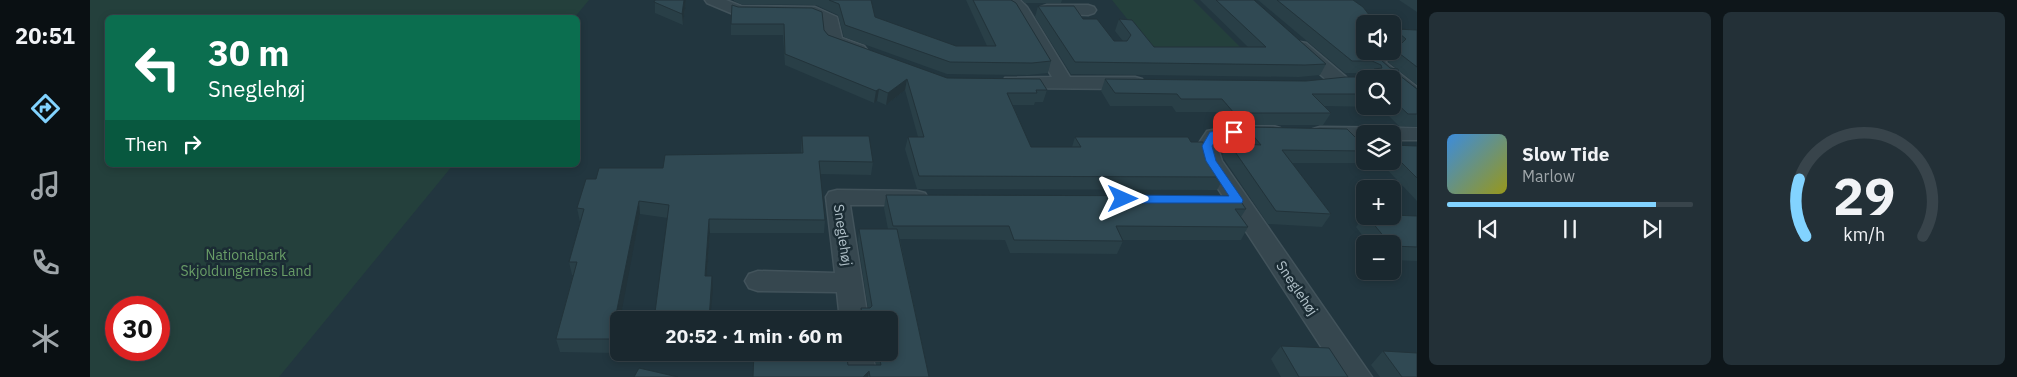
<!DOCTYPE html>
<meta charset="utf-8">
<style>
:root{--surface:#1a282f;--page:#233037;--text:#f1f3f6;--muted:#9fa6aa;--line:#38444b;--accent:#82d3ff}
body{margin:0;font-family:"IBM Plex Sans",sans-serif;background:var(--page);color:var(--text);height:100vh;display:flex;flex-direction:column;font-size:19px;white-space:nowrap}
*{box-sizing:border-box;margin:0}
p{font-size:16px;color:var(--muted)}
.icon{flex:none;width:28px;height:28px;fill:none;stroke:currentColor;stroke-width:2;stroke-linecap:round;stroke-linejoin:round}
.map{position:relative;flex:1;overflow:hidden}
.details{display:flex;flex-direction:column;gap:12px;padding:12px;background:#0e161a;width:600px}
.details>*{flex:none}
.banner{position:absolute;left:15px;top:15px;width:475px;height:152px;border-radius:8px;box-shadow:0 2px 8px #0003,0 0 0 1px var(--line);background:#0b6e4f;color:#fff;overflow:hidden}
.buttons{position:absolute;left:1266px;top:15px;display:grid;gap:10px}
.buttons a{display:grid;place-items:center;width:45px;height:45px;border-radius:8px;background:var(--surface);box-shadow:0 2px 8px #0003,0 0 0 1px var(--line);font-size:25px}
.speed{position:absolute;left:15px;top:296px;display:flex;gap:10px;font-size:25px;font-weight:700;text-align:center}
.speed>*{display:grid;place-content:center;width:65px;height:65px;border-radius:50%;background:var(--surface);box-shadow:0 2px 8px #0003,0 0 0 1px var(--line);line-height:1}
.speed .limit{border:8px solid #d22;background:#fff;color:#111}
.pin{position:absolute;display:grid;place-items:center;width:42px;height:42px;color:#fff;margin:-21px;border-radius:10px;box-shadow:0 2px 8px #0006}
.me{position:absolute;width:55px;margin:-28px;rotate:90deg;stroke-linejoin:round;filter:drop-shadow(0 0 4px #0008)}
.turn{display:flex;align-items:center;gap:18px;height:105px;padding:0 20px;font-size:22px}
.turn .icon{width:65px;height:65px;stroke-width:2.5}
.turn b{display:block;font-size:35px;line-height:42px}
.then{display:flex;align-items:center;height:48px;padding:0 20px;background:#0003;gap:10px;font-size:19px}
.details .card{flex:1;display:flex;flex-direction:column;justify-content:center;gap:8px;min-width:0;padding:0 18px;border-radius:8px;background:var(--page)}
.details .dial{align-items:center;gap:0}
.dial svg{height:130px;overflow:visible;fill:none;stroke:var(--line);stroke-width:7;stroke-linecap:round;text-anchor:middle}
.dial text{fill:var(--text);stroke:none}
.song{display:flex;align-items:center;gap:15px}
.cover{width:60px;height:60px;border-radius:8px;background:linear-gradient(135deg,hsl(210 70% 55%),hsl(60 70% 35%))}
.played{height:5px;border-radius:2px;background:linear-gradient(90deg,var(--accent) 85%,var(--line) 85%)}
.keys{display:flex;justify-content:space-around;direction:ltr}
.details .tiles{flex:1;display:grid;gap:12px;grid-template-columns:repeat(2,1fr)}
.trip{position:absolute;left:520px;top:311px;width:288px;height:50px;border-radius:8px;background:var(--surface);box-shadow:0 2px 8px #0003,0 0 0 1px var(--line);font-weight:700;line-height:50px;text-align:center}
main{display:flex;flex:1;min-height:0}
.menu{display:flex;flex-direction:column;width:90px;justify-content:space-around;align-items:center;background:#0a1013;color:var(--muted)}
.menu .icon{width:35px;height:35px}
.menu .active{color:var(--accent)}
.menu b{font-size:22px;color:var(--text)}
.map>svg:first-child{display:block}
.green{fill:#24403c;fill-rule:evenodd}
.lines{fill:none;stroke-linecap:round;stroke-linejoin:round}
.minor-casing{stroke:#42535b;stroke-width:3}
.minor{fill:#36474f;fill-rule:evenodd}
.wall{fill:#293f47;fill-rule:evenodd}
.shaded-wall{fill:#22333a}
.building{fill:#304953;stroke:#22333a}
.route{fill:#1a73e8;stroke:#114b97}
.labels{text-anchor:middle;stroke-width:5;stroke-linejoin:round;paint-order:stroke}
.street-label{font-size:14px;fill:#b2c2ca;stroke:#1b2c34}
.park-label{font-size:14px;fill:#699d67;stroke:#1b2c34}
</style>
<main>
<nav class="menu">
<b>20:51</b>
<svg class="icon active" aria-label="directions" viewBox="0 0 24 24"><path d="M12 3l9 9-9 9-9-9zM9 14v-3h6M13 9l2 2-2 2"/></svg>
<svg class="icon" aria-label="music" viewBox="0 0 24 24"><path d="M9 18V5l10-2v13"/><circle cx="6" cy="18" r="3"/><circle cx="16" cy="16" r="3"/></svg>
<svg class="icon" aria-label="phone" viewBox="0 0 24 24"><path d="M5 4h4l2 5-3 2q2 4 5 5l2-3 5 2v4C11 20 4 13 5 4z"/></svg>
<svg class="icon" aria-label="climate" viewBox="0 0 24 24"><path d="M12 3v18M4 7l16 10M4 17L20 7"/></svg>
</nav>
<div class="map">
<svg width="1327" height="377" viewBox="0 0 1327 377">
<rect width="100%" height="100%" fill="#22363f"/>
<!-- green -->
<path class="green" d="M 0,0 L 499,0 L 484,18 L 18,18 L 18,165 L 363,165 L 189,377 L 0,377 ZM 26,308 L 69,308 L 69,350 L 26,350 Z
M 1022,0 L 1103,0 L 1154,51 L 1063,51 Z"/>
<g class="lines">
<defs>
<path id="minor" d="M 615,0 L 636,0 L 651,6 L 725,7 L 747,17 L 752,38 L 774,46 L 777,50 L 774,54 L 768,55 L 762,54 L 738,45 L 735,41 L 733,22 L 722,17 L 648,16 L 617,3 Z
M 914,0 L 930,0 L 937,7 L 980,77 L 1045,77 L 1052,79 L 1054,83 L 1052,87 L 1045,89 L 922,88 L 915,86 L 913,82 L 915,78 L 962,77 L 925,13 L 920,10 Z
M 957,5 L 998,5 L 1004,7 L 1006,10 L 1004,13 L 998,15 L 951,13 L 949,10 L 951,7 Z
M 1210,42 L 1216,43 L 1256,77 L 1258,81 L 1256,85 L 1249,87 L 1242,85 L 1204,51 L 1201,47 L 1204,43 Z
M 1302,47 L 1307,51 L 1295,62 L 1327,87 L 1327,102 L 1320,100 L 1302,86 L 1302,79 L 1294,79 L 1276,63 L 1286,51 L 1302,51 Z
M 1144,126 L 1183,126 L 1190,128 L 1193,132 L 1190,136 L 1183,138 L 1131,140 L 1127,146 L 1132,161 L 1282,377 L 1251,377 L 1110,161 L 1107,146 L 1117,131 Z
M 1230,127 L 1327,128 L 1327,140 L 1302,140 L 1302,134 L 1275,134 L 1275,140 L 1223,137 L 1220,133 L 1223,129 Z
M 747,190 L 827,191 L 835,193 L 838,198 L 835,203 L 827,205 L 760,205 L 778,320 L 750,320 L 747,292 L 668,291 L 659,288 L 655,281 L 659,274 L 668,271 L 745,273 L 736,197 L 739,192 Z
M 754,352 L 782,352 L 787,377 L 757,377 Z"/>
</defs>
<!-- minor casing -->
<use href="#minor" class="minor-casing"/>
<!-- minor -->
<use href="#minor" class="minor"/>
</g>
<!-- wall -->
<path class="wall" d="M 565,0 L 596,0 L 593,25 L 565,13 Z
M 644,0 L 781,0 L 785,17 L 866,46 L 897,46 L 876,0 L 921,0 L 961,61 L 958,73 L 938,75 L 857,74 L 754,37 L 748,15 L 726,5 L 651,4 L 644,1 Z
M 932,0 L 972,0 L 971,3 L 935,3 Z
M 1110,0 L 1164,0 L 1236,64 L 1230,75 L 1209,77 L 981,74 L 945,17 L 948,6 L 993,19 L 1024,41 L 1033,41 L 1025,31 L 1029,19 L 1064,47 L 1158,47 Z
M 1168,0 L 1263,0 L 1283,51 L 1282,52 L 1300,68 L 1307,69 L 1298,62 L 1307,49 L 1302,46 L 1302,28 L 1305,29 L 1327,30 L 1327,85 L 1308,70 L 1309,75 L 1327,89 L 1327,127 L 1309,126 L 1290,107 L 1234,106 L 1241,113 L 1233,125 L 1137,125 L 1126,112 L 1086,112 L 1082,106 L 1020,106 L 1011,91 L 1015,79 L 1216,81 L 1279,77 L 1280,76 L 1275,73 L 1255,73 ZM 1275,79 L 1302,79 L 1302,106 L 1275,106 Z
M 1309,0 L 1327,0 L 1327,12 Z
M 648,7 L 734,30 L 738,35 L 857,78 L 957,90 L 953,102 L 945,102 L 944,105 L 923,105 L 941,147 L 982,147 L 985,137 L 1101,142 L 1115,149 L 1134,177 L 1127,190 L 827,189 L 815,149 L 818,137 L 828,137 L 815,90 L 796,105 L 787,101 L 784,103 L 695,65 L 693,35 L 641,35 L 641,24 Z
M 1156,127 L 1275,147 L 1275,156 L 1270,163 L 1202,163 L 1241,214 L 1232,227 L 1178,224 L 1132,156 L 1139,143 L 1153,144 L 1150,140 Z
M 712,136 L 783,162 L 781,175 L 730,174 L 735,220 L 734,233 L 620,233 L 617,276 L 623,289 L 578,218 L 550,214 L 529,320 L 529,327 L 524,353 L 470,352 L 466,339 L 483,275 L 482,275 L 479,262 L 490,222 L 487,208 L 506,179 L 573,168 L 711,153 Z
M 1302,145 L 1327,146 L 1327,201 L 1289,161 L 1302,161 Z
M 796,195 L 1156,209 L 1151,217 L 1158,227 L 1151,240 L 1033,240 L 1033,241 L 1027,254 L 920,253 L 915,240 L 810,239 L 839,377 L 663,377 L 758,365 L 786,365 L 784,352 L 799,352 L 799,320 L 769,320 L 771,308 L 778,308 L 768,242 L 769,229 L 798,229 L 794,208 Z
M 1275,214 L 1275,216 L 1327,216 L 1327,261 L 1302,260 L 1302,244 L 1279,244 L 1266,227 Z
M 1191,346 L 1258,377 L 1191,377 L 1181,359 Z
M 1293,351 L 1327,377 L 1290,377 L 1281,365 Z
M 564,352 L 618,352 L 618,353 Z"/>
<!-- shaded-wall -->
<path class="shaded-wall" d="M 594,0 L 596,0 L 593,25 L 592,14 Z
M 817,79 L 815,90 L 796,105 L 798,93 Z
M 789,89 L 787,101 L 784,103 L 786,91 Z
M 549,201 L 550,214 L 530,320 L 529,320 L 529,327 L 524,353 L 521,339 Z
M 619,219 L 620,233 L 616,289 L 615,276 Z
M 622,276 L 623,289 L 620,320 L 619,320 Z
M 779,371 L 778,377 L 773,377 Z"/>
<!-- building -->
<path class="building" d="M 565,0 L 594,0 L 592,14 L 564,2 Z
M 739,0 L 781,0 L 785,17 L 866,46 L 906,46 L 883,0 L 921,0 L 926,3 L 961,61 L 942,63 L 860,62 L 755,25 L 749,4 Z
M 1126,0 L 1164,0 L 1236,64 L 1215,65 L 985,62 L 948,6 L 984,6 L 993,19 L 1007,19 L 1024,41 L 1037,41 L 1041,35 L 1029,19 L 1042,20 L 1064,47 L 1176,47 Z
M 1187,0 L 1263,0 L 1273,7 L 1280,16 L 1284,15 L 1297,24 L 1275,24 L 1275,51 L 1281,51 L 1300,68 L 1308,69 L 1309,75 L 1327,89 L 1327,114 L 1318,114 L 1302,99 L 1302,79 L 1275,79 L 1275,94 L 1222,94 L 1241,113 L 1144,113 L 1132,99 L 1091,99 L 1087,94 L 1025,93 L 1015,79 L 1216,81 L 1256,77 L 1283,77 L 1284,69 L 1292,68 L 1291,65 L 1282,61 L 1262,61 Z
M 642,5 L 648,7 L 722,8 L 732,12 L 734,30 L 738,35 L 857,78 L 950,79 L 957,90 L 946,90 L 947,93 L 917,93 L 941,147 L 991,147 L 985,137 L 1098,137 L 1101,142 L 1113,142 L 1115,149 L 1134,177 L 829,176 L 818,137 L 834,137 L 817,79 L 798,93 L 789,89 L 786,91 L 695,54 L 694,24 L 641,24 Z
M 1302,28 L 1305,29 L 1327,30 L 1327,67 L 1305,50 L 1316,39 L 1310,34 L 1308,34 L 1307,38 L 1302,38 Z
M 1156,127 L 1257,129 L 1275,147 L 1275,151 L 1192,150 L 1241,214 L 1186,211 L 1139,143 L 1171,145 Z
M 712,136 L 779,136 L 783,162 L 729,161 L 735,220 L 619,219 L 615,276 L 622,276 L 619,320 L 564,320 L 579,205 L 549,201 L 521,339 L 466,339 L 487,262 L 479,262 L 494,209 L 487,208 L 496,179 L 506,179 L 509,168 L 573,168 L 575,155 L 713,153 Z
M 1302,145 L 1327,146 L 1327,178 L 1302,153 Z
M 796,195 L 1147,196 L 1156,209 L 1145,209 L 1158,227 L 1026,226 L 1033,241 L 924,240 L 919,226 L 803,226 Z
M 1302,215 L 1327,216 L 1327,247 L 1302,246 L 1302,244 L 1300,244 L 1277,216 L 1302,216 Z
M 769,229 L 807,229 L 839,377 L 780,377 L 779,371 L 773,377 L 663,377 L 664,352 L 756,352 L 758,365 L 791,365 L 788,352 L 799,352 L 799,320 L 773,320 L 771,308 L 780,308 L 782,306 Z
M 1191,346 L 1239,348 L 1258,377 L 1209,377 Z
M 1293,351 L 1327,353 L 1327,377 L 1312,377 Z
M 549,368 L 588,377 L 544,377 Z"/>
<!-- route -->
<path class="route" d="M 1144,129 L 1149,132 L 1148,134 L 1128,137 L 1122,146 L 1126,161 L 1153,200 L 1152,203 L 1033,203 L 1027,199 L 1033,195 L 1139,196 L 1116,161 L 1112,146 L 1120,132 Z"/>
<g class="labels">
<!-- street labels -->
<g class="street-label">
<text transform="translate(753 235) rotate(82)" y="5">Sneglehøj</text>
<text transform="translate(1207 288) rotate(56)" y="5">Sneglehøj</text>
</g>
<!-- park labels -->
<g class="park-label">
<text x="156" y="260">Nationalpark<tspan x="156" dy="16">Skjoldungernes Land</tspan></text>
</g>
</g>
</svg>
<div class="buttons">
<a><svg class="icon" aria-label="sound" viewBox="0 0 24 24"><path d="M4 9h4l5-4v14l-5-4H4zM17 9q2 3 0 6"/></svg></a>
<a><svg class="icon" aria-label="search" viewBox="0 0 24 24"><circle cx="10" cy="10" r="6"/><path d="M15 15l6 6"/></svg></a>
<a><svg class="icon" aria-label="layers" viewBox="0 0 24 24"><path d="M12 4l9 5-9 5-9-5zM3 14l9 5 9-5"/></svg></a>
<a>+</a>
<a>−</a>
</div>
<div class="speed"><div class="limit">30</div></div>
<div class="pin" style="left:1144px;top:132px;background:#d93025"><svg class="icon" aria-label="arrive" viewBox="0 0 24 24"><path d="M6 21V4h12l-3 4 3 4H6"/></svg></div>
<svg class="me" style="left:1033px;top:199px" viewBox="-20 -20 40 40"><path d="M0-17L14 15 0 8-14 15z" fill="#1a73e8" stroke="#fff" stroke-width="4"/></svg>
<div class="trip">20:52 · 1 min · 60 m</div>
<div class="banner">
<div class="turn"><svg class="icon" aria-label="left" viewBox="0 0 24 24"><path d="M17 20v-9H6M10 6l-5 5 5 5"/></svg><div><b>30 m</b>Sneglehøj</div></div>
<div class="then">Then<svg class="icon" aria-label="right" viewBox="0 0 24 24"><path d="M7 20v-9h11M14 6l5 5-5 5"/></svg></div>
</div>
</div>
<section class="details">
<div class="tiles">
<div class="card">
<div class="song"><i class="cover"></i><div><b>Slow Tide</b><p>Marlow</p></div></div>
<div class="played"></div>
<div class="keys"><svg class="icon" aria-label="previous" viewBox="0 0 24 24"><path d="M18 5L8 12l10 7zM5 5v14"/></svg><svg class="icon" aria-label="pause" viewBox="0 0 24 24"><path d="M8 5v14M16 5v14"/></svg><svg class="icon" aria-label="next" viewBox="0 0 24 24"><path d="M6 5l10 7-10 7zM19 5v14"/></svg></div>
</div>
<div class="card dial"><svg viewBox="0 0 100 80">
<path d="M14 69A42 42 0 1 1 86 69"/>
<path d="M14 69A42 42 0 0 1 10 34" stroke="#82d3ff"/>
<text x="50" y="56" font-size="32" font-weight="700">29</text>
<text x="50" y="72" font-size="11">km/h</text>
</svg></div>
</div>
</section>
</main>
